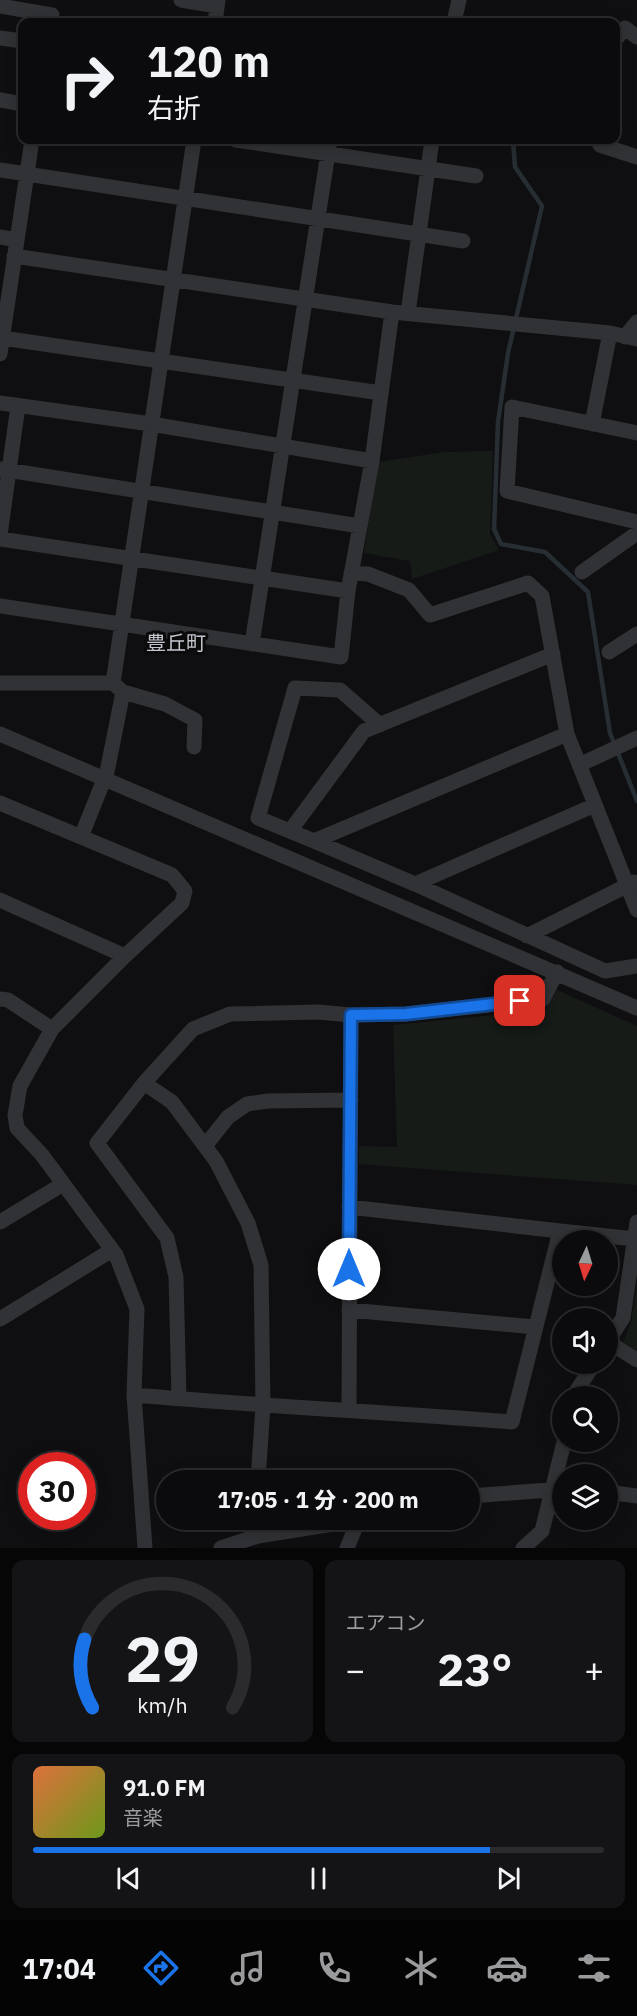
<!DOCTYPE html>
<html lang="ja">
<meta charset="utf-8">
<style>
:root{--surface:#0b0b0d;--page:#141416;--text:#f1f3f6;--muted:#9a9b9d;--line:#2b2b2e;--accent:#1a73e8}
body{margin:0;font-family:"IBM Plex Sans","Noto Sans JP",sans-serif;background:var(--page);color:var(--text);height:100vh;display:flex;flex-direction:column;font-size:22px;white-space:nowrap}
*{box-sizing:border-box;margin:0}
p{font-size:20px;color:var(--muted)}
.icon{flex:none;width:33px;height:33px;fill:none;stroke:currentColor;stroke-width:2;stroke-linecap:round;stroke-linejoin:round}
.map{position:relative;height:1548px;overflow:hidden}
.details{display:flex;flex-direction:column;gap:12px;padding:12px;background:#060607;flex:1}
.details>*{flex:none}
.guide{position:absolute;left:18px;top:18px;width:602px;height:126px;border-radius:12px;box-shadow:0 3px 15px #0003,0 0 0 2px var(--line);background:#0b0b0d;color:var(--text);overflow:hidden}
.needle{width:39px;rotate:184deg}
.buttons{position:absolute;left:552px;top:1230px;display:grid;gap:12px}
.buttons a{display:grid;place-items:center;width:66px;height:66px;border-radius:50%;background:var(--surface);box-shadow:0 3px 15px #0003,0 0 0 2px var(--line);font-size:30px}
.speed{position:absolute;left:18px;top:1452px;display:flex;gap:12px;font-size:30px;font-weight:700;text-align:center}
.speed>*{display:grid;place-content:center;width:78px;height:78px;border-radius:50%;background:var(--surface);box-shadow:0 3px 15px #0003,0 0 0 2px var(--line);line-height:1}
.speed .limit{border:9px solid #d22;background:#fff;color:#111}
.pin{position:absolute;display:grid;place-items:center;width:51px;height:51px;color:#fff;margin:-26px;border-radius:12px;box-shadow:0 3px 9px #0006}
.me{position:absolute;width:66px;margin:-33px;rotate:0deg;stroke-linejoin:round;filter:drop-shadow(0 0 4px #0008)}
.turn{display:flex;align-items:center;gap:21px;height:126px;padding:0 30px;font-size:27px}
.turn .icon{width:78px;height:78px;stroke-width:2.5}
.turn b{display:block;font-size:42px;line-height:51px}
.big{font-size:45px;font-weight:800;line-height:1.1}
.details .tile{flex:1;display:flex;flex-direction:column;justify-content:center;gap:9px;min-width:0;padding:0 21px;border-radius:12px;background:var(--page)}
.details .dial{align-items:center;gap:0}
.dial svg{height:156px;overflow:visible;fill:none;stroke:var(--line);stroke-width:7;stroke-linecap:round;text-anchor:middle}
.dial text{fill:var(--text);stroke:none}
.song{display:flex;align-items:center;gap:18px}
.cover{width:72px;height:72px;border-radius:9px;background:linear-gradient(135deg,hsl(20 70% 55%),hsl(80 70% 35%))}
.played{height:6px;border-radius:3px;background:linear-gradient(90deg,var(--accent) 80%,var(--line) 80%)}
.keys{display:flex;justify-content:space-around;direction:ltr}
.heat{display:flex;justify-content:space-between;align-items:center;font-size:33px;direction:ltr}
.details .tiles{flex:1;display:grid;gap:12px;grid-template-columns:1fr 1fr}
.tile:last-child{grid-column:span 2}
.trip{position:absolute;left:156px;top:1470px;width:324px;height:60px;border-radius:30px;background:var(--surface);box-shadow:0 3px 15px #0003,0 0 0 2px var(--line);font-weight:800;line-height:60px;text-align:center}
.dock{display:flex;height:96px;justify-content:space-around;align-items:center;background:#040405;color:var(--muted)}
.dock .icon{width:42px;height:42px}
.dock .selected{color:var(--accent)}
.dock b{font-size:27px;color:var(--text)}
.map>svg:first-child{display:block}
.green{fill:#161b17}
.lines{fill:none;stroke-linecap:round;stroke-linejoin:round}
.stream{stroke:#272e33;stroke-width:4.5}
.minor{stroke:#313235;stroke-width:15}
.route-casing{stroke:#114b97;stroke-width:15}
.route{stroke:#1a73e8;stroke-width:10}
.labels{text-anchor:middle;stroke-width:6;stroke-linejoin:round;paint-order:stroke}
.neighbourhood-label{font-size:20px;fill:#c2c5cd;stroke:#0a0a0b}
</style>
<div class="map">
<svg width="637" height="1548" viewBox="0 0 637 1548">
<rect width="100%" height="100%" fill="#0f0f11"/>
<!-- green -->
<path class="green" d="M 493,451 L 490,534 L 499,550 L 412,579 L 410,561 L 364,553 L 377,462 L 445,452 Z
M 557,990 L 637,1026 L 637,1185 L 359,1164 L 359,1146 L 397,1147 L 393,1025 L 545,1010 Z
M 637,1283 L 637,1351 L 623,1342 L 631,1322 Z"/>
<g class="lines">
<!-- stream -->
<path class="stream" d="M 513,140 L 515,167 L 542,206 L 508,353 L 498,422 L 494,529 L 501,544 L 545,552 L 588,592 L 610,733 L 637,801"/>
<!-- minor -->
<path class="minor" d="M 181,0 L 217,6
M 0,6 L 52,15
M 215,22 L 218,0
M 454,22 L 459,0
M 0,38 L 22,41
M 615,40 L 625,28 L 637,37
M 0,100 L 22,104
M 236,140 L 476,176
M 600,145 L 637,157
M 0,170 L 463,241
M 0,237 L 17,240
M 14,256 L 392,312 L 610,333 L 637,339
M 408,313 L 432,140
M 625,337 L 637,322
M 2,338 L 381,393
M 0,354 L 32,140
M 0,403 L 151,424 L 372,461
M 592,424 L 610,333
M 637,433 L 512,407 L 507,491 L 637,522
M 0,469 L 360,526
M 0,535 L 18,406
M 0,539 L 348,591
M 582,572 L 637,533
M 351,573 L 368,574 L 409,590 L 430,615 L 528,583 L 542,596 L 567,734 L 637,910
M 0,606 L 341,657 L 348,591 L 372,461 L 392,312
M 252,644 L 330,140
M 609,652 L 637,634
M 0,683 L 113,683 L 123,692 L 107,772 L 81,837
M 113,683 L 194,140
M 123,692 L 165,704 L 195,720 L 194,747
M 0,734 L 637,1008
M 567,734 L 314,841 L 415,884 L 605,971 L 637,966
M 579,765 L 637,738
M 0,803 L 172,875 L 185,891 L 182,903 L 125,956 L 0,900
M 290,831 L 364,731 L 553,654
M 314,841 L 258,818 L 295,688 L 340,690 L 380,725
M 415,884 L 595,805
M 527,936 L 634,882
M 125,956 L 52,1029 L 20,1086 L 15,1115 L 17,1128 L 42,1155 L 116,1255 L 137,1309 L 134,1395 L 145,1548
M 0,999 L 8,1000 L 52,1029
M 351,1015 L 406,1014 L 543,999 L 557,972
M 144,1083 L 97,1143 L 167,1238 L 176,1277 L 179,1399
M 205,1146 L 228,1117 L 247,1104 L 268,1101 L 351,1100
M 0,1222 L 63,1184
M 560,1231 L 635,1239
M 349,1310 L 535,1327
M 0,1319 L 112,1250
M 608,1341 L 623,1318 L 637,1222
M 608,1342 L 637,1360
M 134,1395 C 260,1406 386,1412 512,1422 L 560,1231 L 349,1207
M 576,1396 L 577,1390 L 594,1364
M 258,1480 L 263,1406 L 261,1265 L 248,1223 L 216,1161 L 172,1102 L 144,1083 L 193,1029 L 230,1014 L 318,1012 L 351,1015 L 349,1409
M 608,1492 L 637,1496
M 470,1496 L 562,1489
M 257,1520 L 258,1536
M 221,1548 L 258,1536 L 358,1520
M 347,1548 L 354,1531 L 355,1520
M 523,1548 L 542,1531 L 564,1442"/>
</g>
<g class="lines">
<defs>
<path id="route" d="M 349,1269 L 351,1015 L 406,1014 L 520,1001"/>
</defs>
<!-- route casing -->
<use href="#route" class="route-casing"/>
<!-- route -->
<use href="#route" class="route"/>
</g>
<g class="labels">
<!-- neighbourhood labels -->
<g class="neighbourhood-label">
<text x="176" y="650">豊丘町</text>
</g>
</g>
</svg>
<div class="buttons">
<a><svg class="needle" viewBox="-14 -14 28 28"><path d="M0-13l5 13h-10z" fill="#e53935"/><path d="M0 13l5-13h-10z" fill="#9a9b9d"/></svg></a>
<a><svg class="icon" aria-label="sound" viewBox="0 0 24 24"><path d="M4 9h4l5-4v14l-5-4H4zM17 9q2 3 0 6"/></svg></a>
<a><svg class="icon" aria-label="search" viewBox="0 0 24 24"><circle cx="10" cy="10" r="6"/><path d="M15 15l6 6"/></svg></a>
<a><svg class="icon" aria-label="layers" viewBox="0 0 24 24"><path d="M12 4l9 5-9 5-9-5zM3 14l9 5 9-5"/></svg></a>
</div>
<div class="speed"><div class="limit">30</div></div>
<div class="pin" style="left:520px;top:1001px;background:#d93025"><svg class="icon" aria-label="arrive" viewBox="0 0 24 24"><path d="M6 21V4h12l-3 4 3 4H6"/></svg></div>
<svg class="me" style="left:349px;top:1269px" viewBox="-20 -20 40 40"><circle r="19" fill="#fff"/><path d="M0-13L10 11 0 6-10 11z" fill="#1a73e8"/></svg>
<div class="trip">17:05 · 1 分 · 200 m</div>
<div class="guide">
<div class="turn"><svg class="icon" aria-label="right" viewBox="0 0 24 24"><path d="M7 20v-9h11M14 6l5 5-5 5"/></svg><div><b>120 m</b>右折</div></div>
</div>
</div>
<section class="details">
<div class="tiles">
<div class="tile dial"><svg viewBox="0 0 100 80">
<path d="M14 69A42 42 0 1 1 86 69"/>
<path d="M14 69A42 42 0 0 1 10 34" stroke="#1a73e8"/>
<text x="50" y="56" font-size="32" font-weight="700">29</text>
<text x="50" y="72" font-size="11">km/h</text>
</svg></div>
<div class="tile"><p>エアコン</p>
<div class="heat"><a>−</a><b class="big">23°</b><a>+</a></div>
</div>
<div class="tile">
<div class="song"><i class="cover"></i><div><b>91.0 FM</b><p>音楽</p></div></div>
<div class="played"></div>
<div class="keys"><svg class="icon" aria-label="previous" viewBox="0 0 24 24"><path d="M18 5L8 12l10 7zM5 5v14"/></svg><svg class="icon" aria-label="pause" viewBox="0 0 24 24"><path d="M8 5v14M16 5v14"/></svg><svg class="icon" aria-label="next" viewBox="0 0 24 24"><path d="M6 5l10 7-10 7zM19 5v14"/></svg></div>
</div>
</div>
</section>
<nav class="dock">
<b>17:04</b>
<svg class="icon selected" aria-label="directions" viewBox="0 0 24 24"><path d="M12 3l9 9-9 9-9-9zM9 14v-3h6M13 9l2 2-2 2"/></svg>
<svg class="icon" aria-label="music" viewBox="0 0 24 24"><path d="M9 18V5l10-2v13"/><circle cx="6" cy="18" r="3"/><circle cx="16" cy="16" r="3"/></svg>
<svg class="icon" aria-label="phone" viewBox="0 0 24 24"><path d="M5 4h4l2 5-3 2q2 4 5 5l2-3 5 2v4C11 20 4 13 5 4z"/></svg>
<svg class="icon" aria-label="climate" viewBox="0 0 24 24"><path d="M12 3v18M4 7l16 10M4 17L20 7"/></svg>
<svg class="icon" aria-label="car" viewBox="0 0 24 24"><path d="M5 17H2v-5l4-1 3-4h7l3 4 3 1v5h-3M9 17h6M6 11h13"/><circle cx="7" cy="17" r="2"/><circle cx="17" cy="17" r="2"/></svg>
<svg class="icon" aria-label="filters" viewBox="0 0 24 24"><path d="M4 7h16M4 17h16"/><circle cx="9" cy="7" r="2"/><circle cx="15" cy="17" r="2"/></svg>
</nav>
